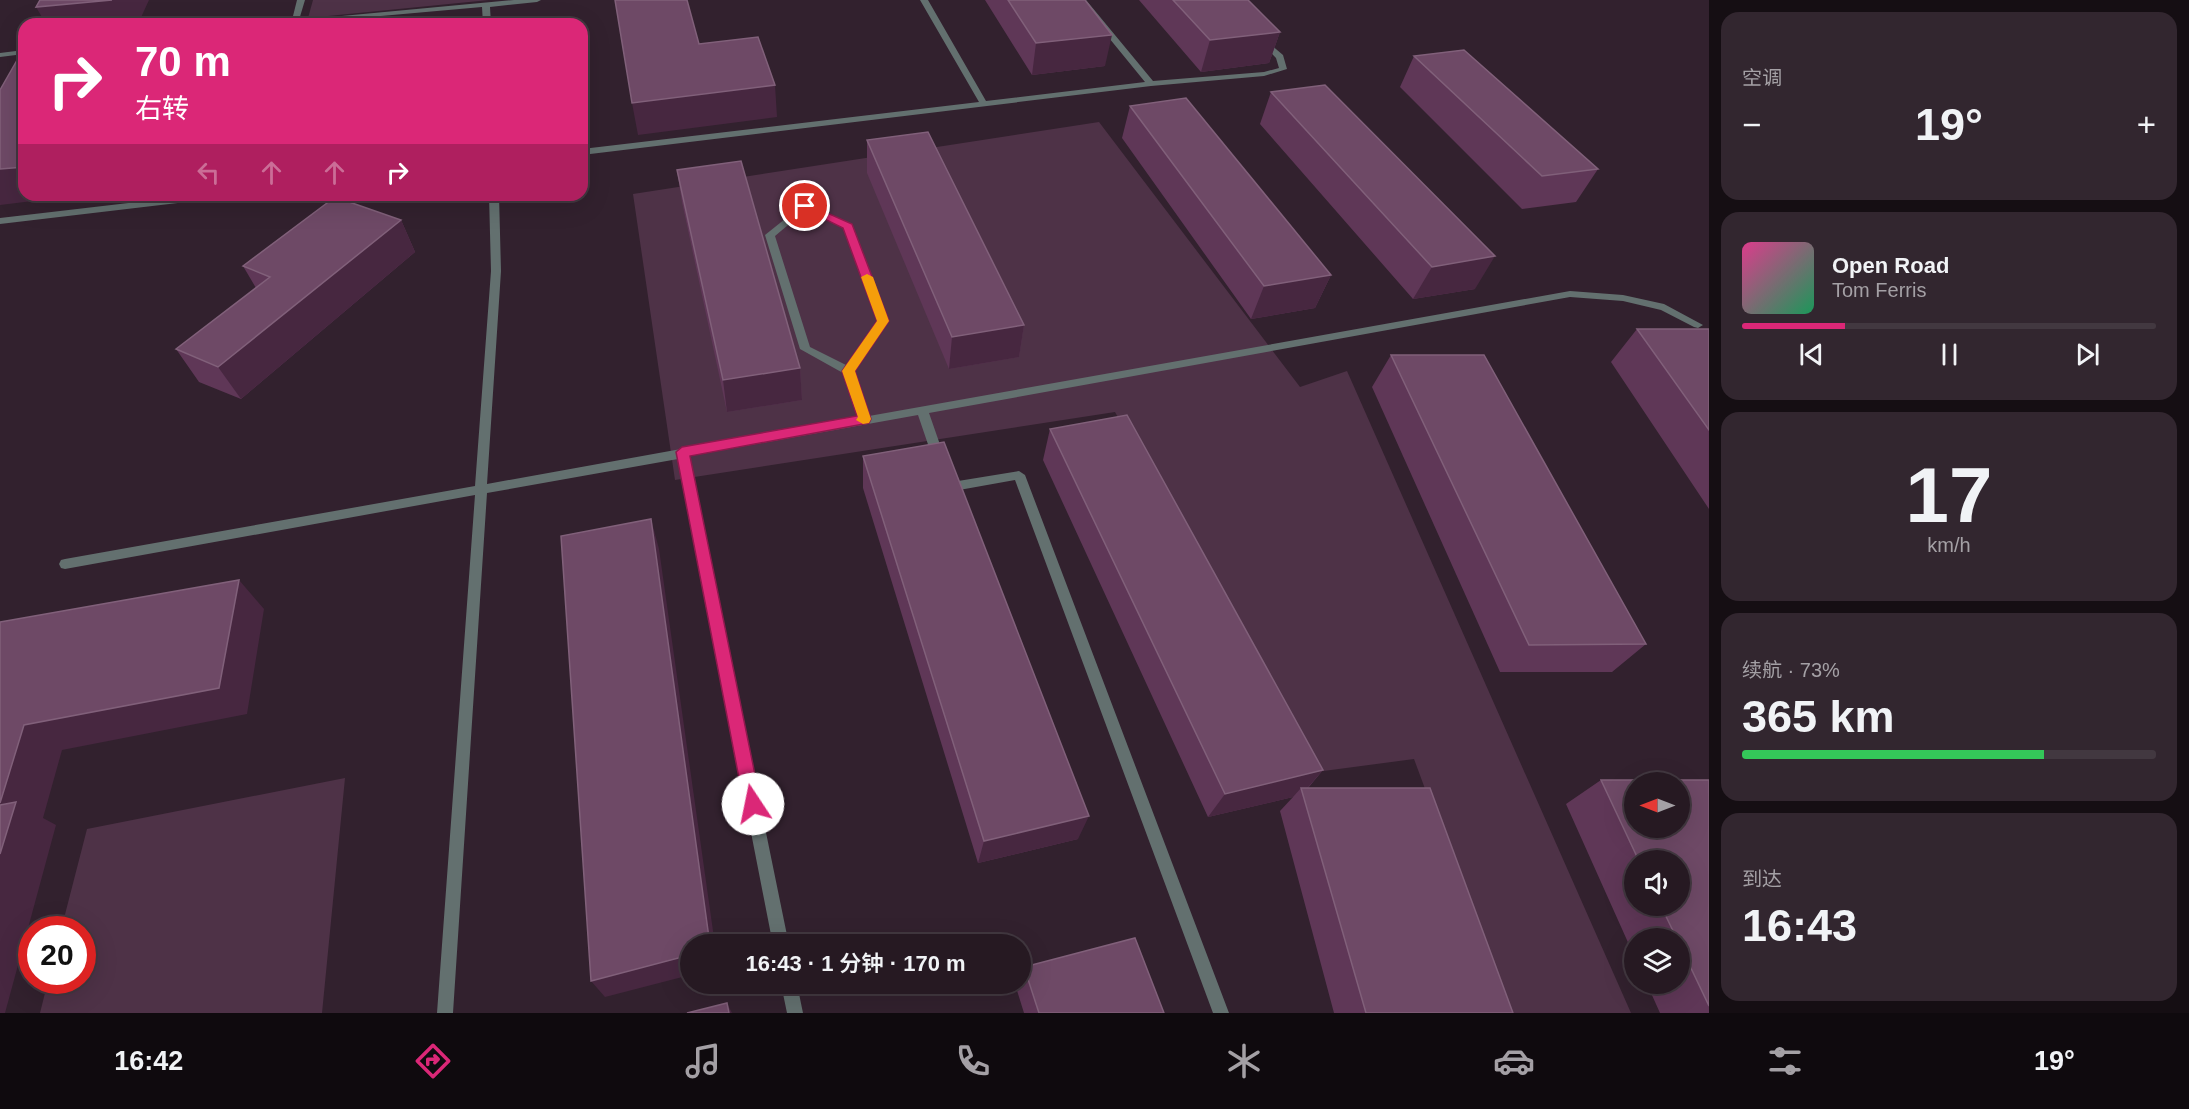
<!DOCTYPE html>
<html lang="zh">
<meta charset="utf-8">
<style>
:root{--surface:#261922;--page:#32262f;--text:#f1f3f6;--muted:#a4a0a5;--line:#423840;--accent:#db2777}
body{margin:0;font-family:Helvetica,"Noto Sans SC",sans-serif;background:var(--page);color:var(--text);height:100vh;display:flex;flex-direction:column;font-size:22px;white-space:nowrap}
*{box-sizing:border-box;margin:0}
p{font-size:20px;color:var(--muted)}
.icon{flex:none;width:33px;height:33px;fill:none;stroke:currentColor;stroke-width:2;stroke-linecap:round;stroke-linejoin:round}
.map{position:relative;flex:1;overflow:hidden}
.details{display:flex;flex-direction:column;gap:12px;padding:12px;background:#150e13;width:480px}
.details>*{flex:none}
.banner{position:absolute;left:18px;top:18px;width:570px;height:183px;border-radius:18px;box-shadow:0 6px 24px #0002,0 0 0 2px var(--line);background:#db2777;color:#fff;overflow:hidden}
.needle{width:39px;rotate:270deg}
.buttons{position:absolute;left:1624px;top:772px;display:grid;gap:12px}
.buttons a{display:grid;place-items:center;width:66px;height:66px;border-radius:50%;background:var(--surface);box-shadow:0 6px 24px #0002,0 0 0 2px var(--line);font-size:30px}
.speed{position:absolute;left:18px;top:916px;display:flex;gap:12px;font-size:30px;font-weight:700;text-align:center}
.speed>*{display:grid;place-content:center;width:78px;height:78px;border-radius:50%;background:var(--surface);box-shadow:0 6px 24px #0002,0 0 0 2px var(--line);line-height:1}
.speed .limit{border:9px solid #d22;background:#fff;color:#111}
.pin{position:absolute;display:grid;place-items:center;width:51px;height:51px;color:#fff;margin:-26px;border:3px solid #fff;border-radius:50%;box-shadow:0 2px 6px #0007}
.me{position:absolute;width:66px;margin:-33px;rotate:349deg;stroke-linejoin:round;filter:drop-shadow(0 0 4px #0008)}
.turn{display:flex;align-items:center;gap:21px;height:126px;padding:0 18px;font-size:27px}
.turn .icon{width:78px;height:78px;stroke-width:2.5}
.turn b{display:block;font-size:42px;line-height:51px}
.lanes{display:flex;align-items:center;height:57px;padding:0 18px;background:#0003;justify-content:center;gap:30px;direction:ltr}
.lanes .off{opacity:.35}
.big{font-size:45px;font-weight:600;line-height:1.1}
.details .card{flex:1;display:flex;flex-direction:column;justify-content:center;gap:9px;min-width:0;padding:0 21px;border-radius:18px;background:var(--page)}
.details .dial{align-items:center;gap:0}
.dial b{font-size:78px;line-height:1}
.song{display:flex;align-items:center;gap:18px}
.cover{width:72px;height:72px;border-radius:9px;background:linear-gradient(135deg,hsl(330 70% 55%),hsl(150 70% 35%))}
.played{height:6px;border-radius:3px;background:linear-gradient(90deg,var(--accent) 25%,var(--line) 25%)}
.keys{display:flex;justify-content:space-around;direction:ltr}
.heat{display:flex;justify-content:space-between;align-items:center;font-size:33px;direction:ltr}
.charge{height:9px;border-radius:4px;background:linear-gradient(90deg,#34c759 73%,var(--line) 0)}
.trip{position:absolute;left:680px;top:934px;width:351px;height:60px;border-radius:30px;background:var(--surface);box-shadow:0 6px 24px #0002,0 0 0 2px var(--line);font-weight:600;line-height:60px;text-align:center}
.dock{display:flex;height:96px;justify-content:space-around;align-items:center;background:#0f0a0e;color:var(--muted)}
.dock .icon{width:42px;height:42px}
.dock .on{color:var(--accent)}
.dock b{font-size:27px;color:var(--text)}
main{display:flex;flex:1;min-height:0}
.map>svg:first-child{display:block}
.green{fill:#4e3247}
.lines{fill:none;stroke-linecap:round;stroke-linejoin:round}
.service{fill:#63706f;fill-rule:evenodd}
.wall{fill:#5f3757;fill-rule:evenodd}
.shaded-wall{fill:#472740}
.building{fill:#6e4966;stroke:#81607a;stroke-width:1.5;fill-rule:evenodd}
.route{fill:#db2777;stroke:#8e194d;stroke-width:1.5}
.slow{fill:#f59e0b}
</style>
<main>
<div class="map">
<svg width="1709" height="1013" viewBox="0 0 1709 1013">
<rect width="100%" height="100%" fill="#32212e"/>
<!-- green -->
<path class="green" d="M 313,0 L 489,0 L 308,18 Z
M 1099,122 L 1300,387 L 1347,371 L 1631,1013 L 1508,1013 L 1414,759 L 1316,772 L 1115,412 L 675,480 L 633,194 Z
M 345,778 L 322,1013 L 40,1013 L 48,981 L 82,981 L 82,930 L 61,930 L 87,829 Z"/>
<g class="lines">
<!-- service -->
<path class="service" d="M 297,0 L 305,0 L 299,20 L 514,0 L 541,0 L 537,2 L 490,7 L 491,24 L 483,24 L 482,7 L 291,24 Z
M 920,0 L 928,0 L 986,101 L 1145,82 L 1078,0 L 1086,0 L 1153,81 L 1264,72 L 1279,68 L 1276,58 L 1259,40 L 1263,38 L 1283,55 L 1287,69 L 1264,76 L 1151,86 L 582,155 L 582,149 L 979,102 Z
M 24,50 L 24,54 L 0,57 L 0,53 Z
M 197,195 L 225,195 L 220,198 L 0,224 L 0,218 Z
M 489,195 L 499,195 L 501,271 L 487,484 L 859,417 L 843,373 L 800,349 L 765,235 L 805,203 L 851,224 L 888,321 L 853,371 L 869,416 L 1570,291 L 1623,295 L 1664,304 L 1703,325 L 1698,328 L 1694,327 L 1661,310 L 1623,301 L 1570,297 L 929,413 L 945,459 L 939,463 L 933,459 L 918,415 L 689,456 L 789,945 L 773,945 L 678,459 L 487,493 L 453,1013 L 437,1013 L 475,495 L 65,569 L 61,568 L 59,564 L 61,560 L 65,559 L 475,486 L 491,271 ZM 806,210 L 844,228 L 878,321 L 846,365 L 810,347 L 775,236 Z
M 1019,471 L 1025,475 L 1229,1013 L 1213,1013 L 1015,480 L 948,492 L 944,490 L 941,484 L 947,479 L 952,482 Z
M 781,984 L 797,984 L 803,1013 L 787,1013 Z"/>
</g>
<!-- wall -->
<path class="wall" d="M 985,0 L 1085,0 L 1105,66 L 1032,75 Z
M 1139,0 L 1248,0 L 1280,32 L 1269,63 L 1201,72 Z
M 1414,56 L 1598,169 L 1576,202 L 1522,209 L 1400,87 Z
M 1271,92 L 1475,289 L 1413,299 L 1260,124 Z
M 1130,106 L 1331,275 L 1315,308 L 1251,319 L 1122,138 Z
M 867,140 L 1024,325 L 1019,357 L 949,369 L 867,173 Z
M 677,170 L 800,368 L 802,400 L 727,412 L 682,202 Z
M 401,220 L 415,252 L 241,399 L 199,382 L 176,349 L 256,288 L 243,266 Z
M 1637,329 L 1709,329 L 1709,509 L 1611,362 Z
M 1391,355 L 1646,644 L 1612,672 L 1500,672 L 1372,387 Z
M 1050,429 L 1323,770 L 1308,788 L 1513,1013 L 1334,1013 L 1280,811 L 1293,797 L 1208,817 L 1043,460 Z
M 863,456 L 1078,839 L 978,863 L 863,488 Z
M 1601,780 L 1709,780 L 1709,1013 L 1660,1013 L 1647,984 L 1680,984 L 1680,939 L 1635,939 L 1635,958 L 1566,804 ZM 1635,861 L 1680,861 L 1680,906 L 1635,906 Z
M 1024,967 L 1164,1013 L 1024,1013 L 1015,984 L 1020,984 L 1020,975 Z"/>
<!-- shaded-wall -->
<path class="shaded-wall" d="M 112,0 L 149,0 L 138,24 L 46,24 L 36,7 Z
M 1280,32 L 1269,63 L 1201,72 L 1210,40 Z
M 1112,35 L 1105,66 L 1032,75 L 1036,43 Z
M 775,85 L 777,117 L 638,135 L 632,103 Z
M 24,167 L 24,195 L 75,195 L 74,196 L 0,205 L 0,169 Z
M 401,220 L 415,252 L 241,399 L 218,367 Z
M 1495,256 L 1475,289 L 1413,299 L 1432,267 Z
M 1331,275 L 1315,308 L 1251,319 L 1264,286 Z
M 1024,325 L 1019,357 L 949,369 L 952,337 Z
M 800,368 L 802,400 L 727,412 L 723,380 Z
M 651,519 L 659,549 L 715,945 L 710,945 Z
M 239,580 L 264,609 L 247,714 L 62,750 L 43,818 L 56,825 L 5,1013 L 0,1013 L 0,803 L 24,725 Z
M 1323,770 L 1303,793 L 1301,788 L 1293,797 L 1208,817 L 1225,794 Z
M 1089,816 L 1078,839 L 978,863 L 984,841 Z
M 690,955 L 690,975 L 605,997 L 591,981 Z
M 727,1003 L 732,1013 L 729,1013 Z"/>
<!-- building -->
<path class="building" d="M 40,0 L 112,0 L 36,7 Z
M 615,0 L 687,0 L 699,44 L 758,37 L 775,85 L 632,103 Z
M 1008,0 L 1085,0 L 1112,35 L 1036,43 Z
M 1173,0 L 1248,0 L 1280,32 L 1210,40 Z
M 24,48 L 24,167 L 0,169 L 0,90 Z
M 1464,50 L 1598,169 L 1542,176 L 1414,56 Z
M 1325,85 L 1495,256 L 1432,267 L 1271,92 Z
M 1186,98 L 1331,275 L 1264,286 L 1130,106 Z
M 928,132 L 1024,325 L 952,337 L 867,140 Z
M 741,161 L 800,368 L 723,380 L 677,170 Z
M 335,197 L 401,220 L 218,367 L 176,349 L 270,277 L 243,266 Z
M 1637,329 L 1709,329 L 1709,430 Z
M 1391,355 L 1484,355 L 1646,644 L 1529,645 Z
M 1127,415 L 1323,770 L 1225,794 L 1050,429 Z
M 944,442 L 1089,816 L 984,841 L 863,456 Z
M 651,519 L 710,945 L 690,945 L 690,955 L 591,981 L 561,536 Z
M 239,580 L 219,688 L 24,725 L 0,803 L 0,622 Z
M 1601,780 L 1709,780 L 1709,1006 L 1680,945 L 1680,939 L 1677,939 L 1661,906 L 1680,906 L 1680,861 L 1639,861 ZM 1635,783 L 1680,783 L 1680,828 L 1635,828 Z
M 1301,788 L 1430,788 L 1513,1013 L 1366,1013 Z
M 16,802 L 0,854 L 0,805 Z
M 1135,938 L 1164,1013 L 1039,1013 L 1024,967 Z
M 727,1003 L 729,1013 L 687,1013 Z"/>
<!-- route -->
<path class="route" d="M 805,203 L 852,224 L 889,321 L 855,371 L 871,419 L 869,423 L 690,456 L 761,804 L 759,810 L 753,812 L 747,810 L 744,804 L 676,452 L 682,447 L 857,416 L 842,371 L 877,321 L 843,228 L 802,208 L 800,206 Z"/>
<!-- slow -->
<path class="slow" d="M 867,274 L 873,277 L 889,321 L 855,371 L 871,419 L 869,423 L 863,424 L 856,420 L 858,417 L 842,371 L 877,321 L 861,277 Z"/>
</svg>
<div class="buttons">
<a><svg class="needle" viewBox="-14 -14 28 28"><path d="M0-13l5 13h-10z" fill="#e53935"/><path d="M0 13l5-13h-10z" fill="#a4a0a5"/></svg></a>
<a><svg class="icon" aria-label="sound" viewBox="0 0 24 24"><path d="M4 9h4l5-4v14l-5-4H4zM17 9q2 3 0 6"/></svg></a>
<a><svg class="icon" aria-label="layers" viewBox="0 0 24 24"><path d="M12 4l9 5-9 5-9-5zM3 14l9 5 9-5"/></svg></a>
</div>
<div class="speed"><div class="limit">20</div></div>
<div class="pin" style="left:805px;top:206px;background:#d93025"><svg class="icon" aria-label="arrive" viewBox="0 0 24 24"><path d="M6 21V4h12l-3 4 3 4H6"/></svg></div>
<svg class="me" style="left:753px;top:804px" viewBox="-20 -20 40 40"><circle r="19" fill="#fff"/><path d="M0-13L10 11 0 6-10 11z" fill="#db2777"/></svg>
<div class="trip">16:43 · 1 分钟 · 170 m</div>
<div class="banner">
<div class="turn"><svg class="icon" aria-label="right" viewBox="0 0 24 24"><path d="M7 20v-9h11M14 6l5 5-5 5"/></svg><div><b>70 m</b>右转</div></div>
<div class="lanes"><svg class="icon off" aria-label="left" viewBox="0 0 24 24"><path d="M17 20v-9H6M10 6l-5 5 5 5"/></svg><svg class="icon off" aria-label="ahead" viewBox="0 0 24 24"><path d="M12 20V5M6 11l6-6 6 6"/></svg><svg class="icon off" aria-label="ahead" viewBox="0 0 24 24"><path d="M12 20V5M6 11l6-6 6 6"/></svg><svg class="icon" aria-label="right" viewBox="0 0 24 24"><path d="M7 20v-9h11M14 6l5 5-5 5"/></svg></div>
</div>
</div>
<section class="details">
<div class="card"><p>空调</p>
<div class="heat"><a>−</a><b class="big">19°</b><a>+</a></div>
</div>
<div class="card">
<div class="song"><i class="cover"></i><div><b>Open Road</b><p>Tom Ferris</p></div></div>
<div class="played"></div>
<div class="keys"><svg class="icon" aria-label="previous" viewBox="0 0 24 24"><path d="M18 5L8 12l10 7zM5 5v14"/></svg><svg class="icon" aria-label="pause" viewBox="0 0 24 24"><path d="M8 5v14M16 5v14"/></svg><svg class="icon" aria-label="next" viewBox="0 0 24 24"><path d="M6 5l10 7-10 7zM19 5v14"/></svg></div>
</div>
<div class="card dial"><b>17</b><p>km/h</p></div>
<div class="card"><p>续航 · 73%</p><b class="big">365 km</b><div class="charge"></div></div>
<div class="card"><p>到达</p><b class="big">16:43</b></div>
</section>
</main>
<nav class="dock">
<b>16:42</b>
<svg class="icon on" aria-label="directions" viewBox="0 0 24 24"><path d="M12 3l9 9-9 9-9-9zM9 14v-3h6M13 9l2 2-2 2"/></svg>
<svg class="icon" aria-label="music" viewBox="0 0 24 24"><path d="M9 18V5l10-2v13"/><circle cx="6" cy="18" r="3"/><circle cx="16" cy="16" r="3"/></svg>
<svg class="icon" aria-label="phone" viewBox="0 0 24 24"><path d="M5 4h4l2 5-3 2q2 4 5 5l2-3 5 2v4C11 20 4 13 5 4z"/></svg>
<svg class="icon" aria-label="climate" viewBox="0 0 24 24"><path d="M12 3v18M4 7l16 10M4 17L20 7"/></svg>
<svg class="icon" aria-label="car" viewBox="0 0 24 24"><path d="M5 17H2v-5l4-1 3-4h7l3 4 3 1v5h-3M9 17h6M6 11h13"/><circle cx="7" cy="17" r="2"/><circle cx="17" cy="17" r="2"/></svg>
<svg class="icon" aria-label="filters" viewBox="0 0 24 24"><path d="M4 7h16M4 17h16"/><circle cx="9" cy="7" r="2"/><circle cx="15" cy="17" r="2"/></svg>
<b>19°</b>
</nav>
